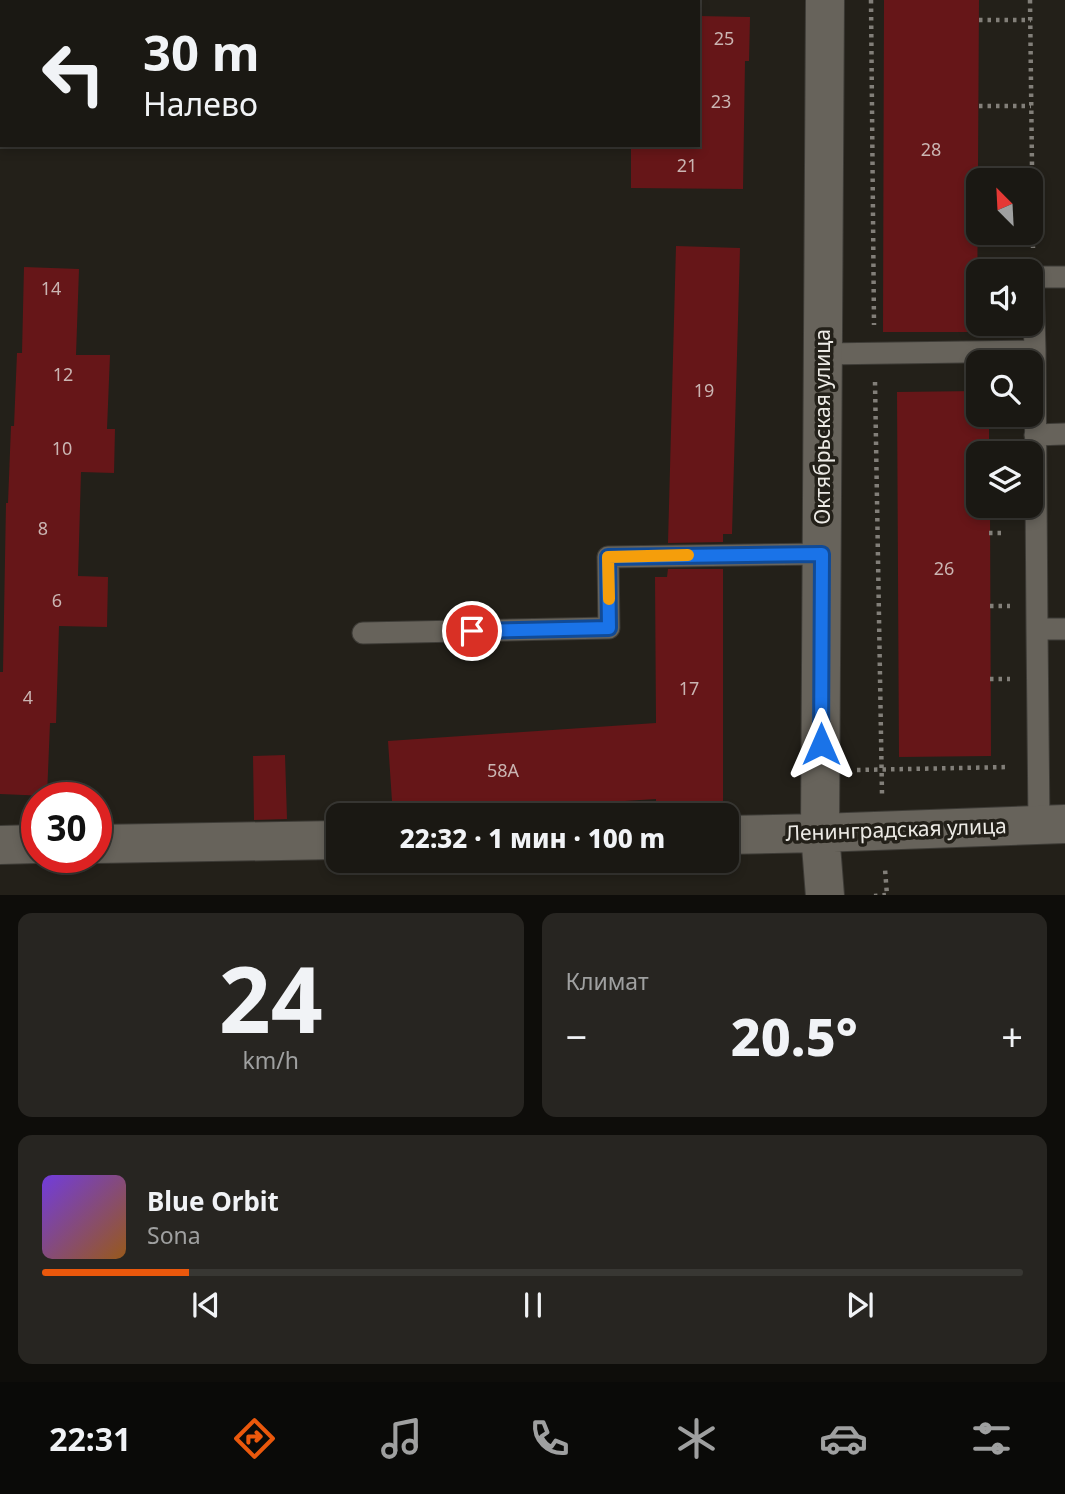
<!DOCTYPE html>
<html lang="ru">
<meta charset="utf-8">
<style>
:root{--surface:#1a1813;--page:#272521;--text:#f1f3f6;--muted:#9fa0a0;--line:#383733;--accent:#ea580c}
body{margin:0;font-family:"Noto Sans",sans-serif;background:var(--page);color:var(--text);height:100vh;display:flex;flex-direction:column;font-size:26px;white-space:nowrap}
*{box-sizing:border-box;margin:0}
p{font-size:23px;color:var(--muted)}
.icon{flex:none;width:38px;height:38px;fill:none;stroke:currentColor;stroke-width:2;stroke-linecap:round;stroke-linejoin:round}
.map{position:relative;height:895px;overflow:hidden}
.details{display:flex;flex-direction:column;gap:18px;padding:18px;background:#0e0d0a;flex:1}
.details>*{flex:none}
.guide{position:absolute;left:0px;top:0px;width:700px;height:147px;box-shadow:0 4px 10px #0003,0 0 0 2px var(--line);background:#1a1813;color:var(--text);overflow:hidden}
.needle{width:46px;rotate:336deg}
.controls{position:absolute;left:966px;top:168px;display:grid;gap:14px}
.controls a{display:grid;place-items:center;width:77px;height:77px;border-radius:14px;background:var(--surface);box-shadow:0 4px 10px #0003,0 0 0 2px var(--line);font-size:35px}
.speed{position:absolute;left:21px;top:782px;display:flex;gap:14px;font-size:35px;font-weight:700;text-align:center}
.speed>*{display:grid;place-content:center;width:91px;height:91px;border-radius:50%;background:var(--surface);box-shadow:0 4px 10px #0003,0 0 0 2px var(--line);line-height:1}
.speed .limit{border:10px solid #d22;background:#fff;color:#111}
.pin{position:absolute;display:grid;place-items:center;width:60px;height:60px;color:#fff;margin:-30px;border:4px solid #fff;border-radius:50%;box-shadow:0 2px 7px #0007}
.me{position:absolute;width:77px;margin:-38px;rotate:0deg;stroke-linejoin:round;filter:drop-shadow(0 0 5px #0008)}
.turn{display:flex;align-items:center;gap:24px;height:147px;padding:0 28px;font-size:32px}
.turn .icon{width:91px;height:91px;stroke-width:2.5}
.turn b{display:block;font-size:49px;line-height:60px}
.big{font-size:52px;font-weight:800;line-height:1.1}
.details .widget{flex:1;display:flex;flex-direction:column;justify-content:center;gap:10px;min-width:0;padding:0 24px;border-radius:14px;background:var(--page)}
.details .dial{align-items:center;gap:0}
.dial b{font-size:91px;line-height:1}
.song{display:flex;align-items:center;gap:21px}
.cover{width:84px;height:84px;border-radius:10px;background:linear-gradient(135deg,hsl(260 70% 55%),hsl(30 70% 35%))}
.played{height:7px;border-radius:4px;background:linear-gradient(90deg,var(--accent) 15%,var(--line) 15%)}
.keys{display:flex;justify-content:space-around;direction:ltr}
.heat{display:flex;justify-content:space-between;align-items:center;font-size:38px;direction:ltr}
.details .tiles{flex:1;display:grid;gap:18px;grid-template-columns:1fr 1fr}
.widget:last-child{grid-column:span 2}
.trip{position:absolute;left:326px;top:803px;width:413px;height:70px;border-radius:14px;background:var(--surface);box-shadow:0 4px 10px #0003,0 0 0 2px var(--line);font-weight:800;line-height:70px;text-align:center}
.tabs{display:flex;height:112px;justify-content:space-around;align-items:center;background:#0a0a08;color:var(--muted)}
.tabs .icon{width:49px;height:49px}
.tabs .selected{color:var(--accent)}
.tabs b{font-size:32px;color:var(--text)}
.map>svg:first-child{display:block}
.building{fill:#661618}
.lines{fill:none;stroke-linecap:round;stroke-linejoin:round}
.service-casing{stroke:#3d3b36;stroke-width:23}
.minor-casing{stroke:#3d3b36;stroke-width:40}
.path{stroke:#827f79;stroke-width:4.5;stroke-dasharray:3.5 5;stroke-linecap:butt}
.service{stroke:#67635b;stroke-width:21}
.minor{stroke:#67635b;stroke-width:38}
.route-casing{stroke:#114b97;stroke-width:18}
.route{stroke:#1a73e8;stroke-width:12}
.slow{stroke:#f59e0b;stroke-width:12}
.labels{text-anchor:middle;stroke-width:7;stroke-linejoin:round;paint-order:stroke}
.number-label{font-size:18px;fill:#cab5b2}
.street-label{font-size:21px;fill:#eceae5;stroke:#232019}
</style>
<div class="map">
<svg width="1065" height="896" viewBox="0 0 1065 896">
<rect width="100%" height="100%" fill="#232019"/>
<!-- building -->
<path class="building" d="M 884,0 L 979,0 L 977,332 L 883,332 Z
M 698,16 L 750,17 L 749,61 L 745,61 L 743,189 L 631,188 L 631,145 L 698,145 Z
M 676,246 L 740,248 L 732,534 L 723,534 L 723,542 L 668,543 Z
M 24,267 L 79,269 L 76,355 L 110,355 L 107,429 L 115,429 L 114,473 L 81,472 L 78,576 L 108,577 L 107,627 L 59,626 L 56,723 L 50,723 L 47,796 L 0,794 L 0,672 L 3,672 L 6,503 L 8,503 L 11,426 L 14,426 L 17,353 L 22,353 Z
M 978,391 L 978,415 L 989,415 L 989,453 L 978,453 L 978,506 L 990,506 L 991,756 L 899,757 L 897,392 Z
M 668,569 L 723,569 L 723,802 L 656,802 L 656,799 L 393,816 L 388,741 L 656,723 L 655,577 L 667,577 Z
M 285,755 L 287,819 L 254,820 L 253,756 Z"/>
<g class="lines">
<defs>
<path id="service" d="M 1035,351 L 1033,277 L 1065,277
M 823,354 L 1035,351 L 1037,629 L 1065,629
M 1035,435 L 1065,434
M 1037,629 L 1039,825
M 363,633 L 609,628 L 608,557 L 822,554"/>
<path id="minor" d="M 726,835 L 820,833 L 1065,824
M 96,844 L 338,840
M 0,845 L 37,844
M 825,896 L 820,833 L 825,0"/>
</defs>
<!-- service casing -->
<use href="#service" class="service-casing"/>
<!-- minor casing -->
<use href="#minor" class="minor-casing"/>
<!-- path -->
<path class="path" d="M 871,0 L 874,325
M 1030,0 L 1033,248
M 979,20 L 1031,20
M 979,106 L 1031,106
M 977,280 L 978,280
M 875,382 L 882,794
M 989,533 L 1006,533
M 990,606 L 1010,606
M 990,679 L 1010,679
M 857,770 L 1009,767
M 874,896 L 887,895 L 885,869"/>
<!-- service -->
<use href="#service" class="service"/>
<!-- minor -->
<use href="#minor" class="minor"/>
</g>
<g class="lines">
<defs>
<path id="route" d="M 472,631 L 609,628 L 608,557 L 822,554 L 821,744"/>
</defs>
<!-- route casing -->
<use href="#route" class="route-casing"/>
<!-- route -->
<use href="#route" class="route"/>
<!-- slow -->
<path class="slow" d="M 609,599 L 608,557 L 688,555"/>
</g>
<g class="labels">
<!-- number labels -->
<g class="number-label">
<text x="724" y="45">25</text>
<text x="721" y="108">23</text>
<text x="931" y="156">28</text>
<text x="687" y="172">21</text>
<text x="51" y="295">14</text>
<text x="63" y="381">12</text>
<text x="704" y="397">19</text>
<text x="62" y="455">10</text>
<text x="43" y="535">8</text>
<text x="944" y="575">26</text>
<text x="57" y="607">6</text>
<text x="689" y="695">17</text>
<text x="28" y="704">4</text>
<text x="503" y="777">58А</text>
</g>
<!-- street labels -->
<g class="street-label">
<text transform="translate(823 427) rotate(-90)" y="7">Октябрьская улица</text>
<text transform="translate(896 830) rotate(-2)" y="7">Ленинградская улица</text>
</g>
</g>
</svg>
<div class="controls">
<a><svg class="needle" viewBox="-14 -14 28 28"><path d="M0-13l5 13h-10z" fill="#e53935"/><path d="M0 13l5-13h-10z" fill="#9fa0a0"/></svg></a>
<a><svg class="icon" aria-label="sound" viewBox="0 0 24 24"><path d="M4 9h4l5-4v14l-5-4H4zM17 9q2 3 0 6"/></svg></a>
<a><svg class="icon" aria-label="search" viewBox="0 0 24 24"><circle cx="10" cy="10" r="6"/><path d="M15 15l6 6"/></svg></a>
<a><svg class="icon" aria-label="layers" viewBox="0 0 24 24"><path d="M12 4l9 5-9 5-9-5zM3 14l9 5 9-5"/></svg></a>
</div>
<div class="speed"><div class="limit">30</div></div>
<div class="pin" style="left:472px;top:631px;background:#d93025"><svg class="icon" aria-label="arrive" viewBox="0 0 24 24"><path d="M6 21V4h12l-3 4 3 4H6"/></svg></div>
<svg class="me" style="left:821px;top:744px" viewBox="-20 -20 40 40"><path d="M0-17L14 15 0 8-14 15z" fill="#1a73e8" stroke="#fff" stroke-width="4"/></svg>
<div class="trip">22:32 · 1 мин · 100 m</div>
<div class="guide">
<div class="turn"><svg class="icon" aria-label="left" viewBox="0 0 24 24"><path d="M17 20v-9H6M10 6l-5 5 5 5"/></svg><div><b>30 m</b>Налево</div></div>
</div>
</div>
<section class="details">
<div class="tiles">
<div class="widget dial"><b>24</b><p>km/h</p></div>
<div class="widget"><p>Климат</p>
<div class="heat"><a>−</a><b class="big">20.5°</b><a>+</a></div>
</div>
<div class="widget">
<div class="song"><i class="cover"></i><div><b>Blue Orbit</b><p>Sona</p></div></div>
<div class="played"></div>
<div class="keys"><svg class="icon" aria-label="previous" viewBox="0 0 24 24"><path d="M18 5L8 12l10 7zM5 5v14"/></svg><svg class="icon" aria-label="pause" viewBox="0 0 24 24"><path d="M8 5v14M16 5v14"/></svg><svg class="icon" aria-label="next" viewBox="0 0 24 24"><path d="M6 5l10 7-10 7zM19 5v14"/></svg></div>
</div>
</div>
</section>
<nav class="tabs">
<b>22:31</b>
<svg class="icon selected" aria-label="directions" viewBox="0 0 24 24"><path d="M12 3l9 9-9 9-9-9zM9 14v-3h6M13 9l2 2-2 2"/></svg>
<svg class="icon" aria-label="music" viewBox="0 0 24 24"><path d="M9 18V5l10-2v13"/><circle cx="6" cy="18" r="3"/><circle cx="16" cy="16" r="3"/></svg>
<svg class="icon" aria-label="phone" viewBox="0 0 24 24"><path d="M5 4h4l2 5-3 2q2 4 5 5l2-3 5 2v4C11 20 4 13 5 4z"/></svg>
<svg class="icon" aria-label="climate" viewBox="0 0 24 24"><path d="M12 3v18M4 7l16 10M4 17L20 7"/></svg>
<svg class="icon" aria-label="car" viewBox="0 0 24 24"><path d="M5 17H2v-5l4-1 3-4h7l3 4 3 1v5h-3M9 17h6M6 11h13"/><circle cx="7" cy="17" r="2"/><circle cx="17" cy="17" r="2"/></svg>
<svg class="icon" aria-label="filters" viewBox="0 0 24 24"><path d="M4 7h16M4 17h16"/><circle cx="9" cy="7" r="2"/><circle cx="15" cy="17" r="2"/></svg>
</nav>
